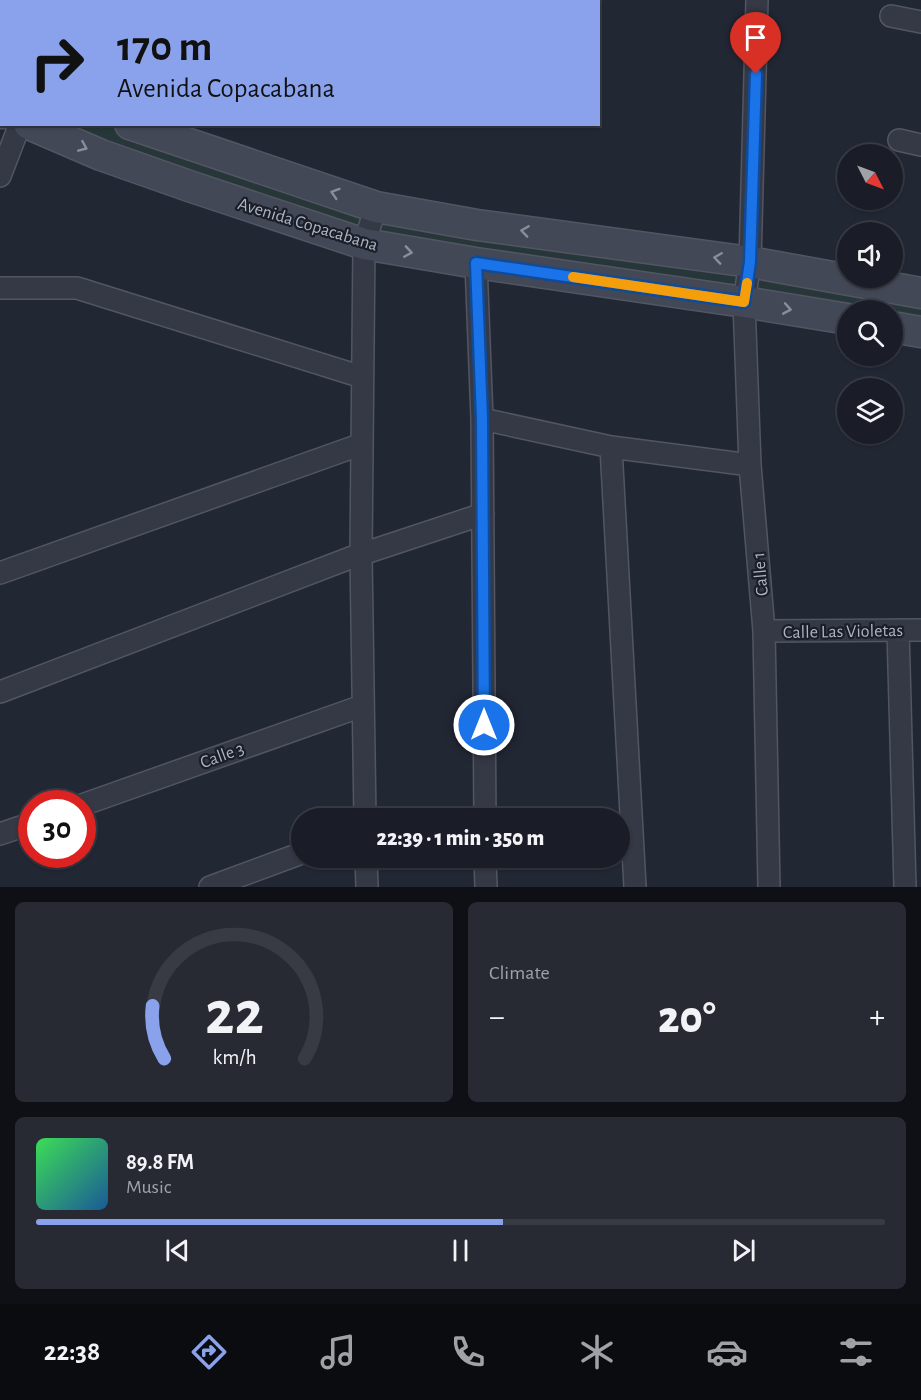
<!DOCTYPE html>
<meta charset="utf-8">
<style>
:root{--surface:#1a1d27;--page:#272a33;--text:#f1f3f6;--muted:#9fa2a7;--line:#383b44;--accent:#8aa2eb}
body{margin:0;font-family:"Alegreya Sans",sans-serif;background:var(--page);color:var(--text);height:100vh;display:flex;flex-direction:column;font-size:22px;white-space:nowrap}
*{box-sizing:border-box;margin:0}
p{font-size:20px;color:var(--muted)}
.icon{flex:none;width:33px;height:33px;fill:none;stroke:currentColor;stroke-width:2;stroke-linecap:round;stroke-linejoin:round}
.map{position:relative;height:887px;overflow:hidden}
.drawer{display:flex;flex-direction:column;gap:15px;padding:15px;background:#0e1015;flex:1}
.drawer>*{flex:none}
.banner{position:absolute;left:0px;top:0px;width:600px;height:126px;box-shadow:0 2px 4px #0004,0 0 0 2px var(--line);background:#8aa2eb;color:#111;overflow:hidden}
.needle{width:39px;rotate:132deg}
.tools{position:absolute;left:837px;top:144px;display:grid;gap:12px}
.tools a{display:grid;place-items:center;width:66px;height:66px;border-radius:50%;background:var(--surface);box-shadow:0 2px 4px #0004,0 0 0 2px var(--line);font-size:30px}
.speed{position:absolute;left:18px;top:790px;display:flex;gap:12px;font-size:30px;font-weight:700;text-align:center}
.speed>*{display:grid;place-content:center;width:78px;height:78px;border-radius:50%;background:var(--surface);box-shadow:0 2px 4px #0004,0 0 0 2px var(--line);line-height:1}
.speed .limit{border:9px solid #d22;background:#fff;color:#111}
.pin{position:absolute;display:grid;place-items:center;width:51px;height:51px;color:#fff;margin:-62px -26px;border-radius:50% 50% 50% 0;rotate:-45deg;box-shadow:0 0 6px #0007}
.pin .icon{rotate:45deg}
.me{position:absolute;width:66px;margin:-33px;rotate:0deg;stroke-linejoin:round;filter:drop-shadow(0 0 4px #0008)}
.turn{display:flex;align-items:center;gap:21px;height:126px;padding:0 18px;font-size:27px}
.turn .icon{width:78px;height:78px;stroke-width:2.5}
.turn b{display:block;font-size:42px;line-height:51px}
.big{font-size:45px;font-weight:800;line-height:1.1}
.drawer .widget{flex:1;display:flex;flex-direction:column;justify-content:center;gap:9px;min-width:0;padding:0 21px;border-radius:9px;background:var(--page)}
.drawer .dial{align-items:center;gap:0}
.dial svg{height:156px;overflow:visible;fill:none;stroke:var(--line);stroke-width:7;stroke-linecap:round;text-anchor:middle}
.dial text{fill:var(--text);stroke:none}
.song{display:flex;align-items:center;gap:18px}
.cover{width:72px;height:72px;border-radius:9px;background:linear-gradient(135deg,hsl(130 70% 55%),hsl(210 70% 35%))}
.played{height:6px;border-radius:3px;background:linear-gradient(90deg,var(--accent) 55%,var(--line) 55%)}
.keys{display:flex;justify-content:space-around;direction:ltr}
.heat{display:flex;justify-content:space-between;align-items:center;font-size:33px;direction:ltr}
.drawer .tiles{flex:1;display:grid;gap:15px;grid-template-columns:1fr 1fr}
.widget:last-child{grid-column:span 2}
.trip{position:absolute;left:291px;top:808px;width:339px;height:60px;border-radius:30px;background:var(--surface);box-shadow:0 2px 4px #0004,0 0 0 2px var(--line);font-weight:800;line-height:60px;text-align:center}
.dock{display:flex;height:96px;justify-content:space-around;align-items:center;background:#0a0c10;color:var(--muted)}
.dock .icon{width:42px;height:42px}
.dock .on{color:var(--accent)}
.dock b{font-size:27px;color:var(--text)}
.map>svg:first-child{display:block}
.green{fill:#273639}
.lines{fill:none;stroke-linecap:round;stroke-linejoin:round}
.street-casing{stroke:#525662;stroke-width:24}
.secondary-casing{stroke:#525662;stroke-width:33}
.path{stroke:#455256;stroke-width:3;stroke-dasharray:4.5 4.5;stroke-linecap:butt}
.street{stroke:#353945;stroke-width:21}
.secondary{stroke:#434857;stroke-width:30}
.oneway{stroke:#898e9c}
.route-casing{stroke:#114b97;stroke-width:15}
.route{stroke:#1a73e8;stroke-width:10}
.slow{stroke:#f59e0b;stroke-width:10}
.labels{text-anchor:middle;stroke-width:4.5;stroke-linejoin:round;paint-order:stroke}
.street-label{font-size:18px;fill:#afb3c1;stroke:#1a1e29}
</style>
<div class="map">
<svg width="921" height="887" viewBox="0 0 921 887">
<rect width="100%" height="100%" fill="#222734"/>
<!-- green -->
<path class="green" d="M 43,125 L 110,125 L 167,146 L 364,210 L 357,234 Z
M 383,213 L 743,267 L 737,296 L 375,241 Z
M 759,268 L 921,297 L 921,327 L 893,323 L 892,310 L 848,310 L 755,299 Z"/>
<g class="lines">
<defs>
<path id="street" d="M 376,0 L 381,2
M 757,0 L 750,262 L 744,302 L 750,465 L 764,631 L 769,887
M 447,2 L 447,0
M 891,16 L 921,22
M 899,140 L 921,145
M 0,176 L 20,124
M 476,263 L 482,419 L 485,819
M 0,288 L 77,288 L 362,377
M 482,419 L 611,447 L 750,465
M 611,447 L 635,887
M 0,573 L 362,444
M 898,630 L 905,887
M 764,631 L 921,630
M 0,692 L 350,558 L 483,514
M 82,805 L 362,706
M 365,819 L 361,554 L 364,244 L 376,207
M 0,834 L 32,823
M 366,858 L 367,887
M 485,858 L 486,887
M 210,887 L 302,853"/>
<path id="secondary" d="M 0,71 L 2,72
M 0,112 L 2,113
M 29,124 L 101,155 L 192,187 L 364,244 L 476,263 L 744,302 L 848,319
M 130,124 L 376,207 L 477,225 L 750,262 L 921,293
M 892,327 L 921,332"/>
</defs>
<!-- street casing -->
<use href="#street" class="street-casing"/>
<!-- secondary casing -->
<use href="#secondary" class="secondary-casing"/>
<!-- path -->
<path class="path" d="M 100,124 L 108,127"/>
<!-- street -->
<use href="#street" class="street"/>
<!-- secondary -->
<use href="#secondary" class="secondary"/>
</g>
<!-- one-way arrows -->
<defs><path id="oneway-chevron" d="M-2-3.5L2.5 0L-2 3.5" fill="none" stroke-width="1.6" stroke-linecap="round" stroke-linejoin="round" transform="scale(1.5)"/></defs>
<g class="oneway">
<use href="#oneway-chevron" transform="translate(83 147) rotate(23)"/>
<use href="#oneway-chevron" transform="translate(335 193) rotate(-162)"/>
<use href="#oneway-chevron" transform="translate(525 231) rotate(-172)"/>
<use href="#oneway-chevron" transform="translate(408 252) rotate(9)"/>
<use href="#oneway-chevron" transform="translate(718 258) rotate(-172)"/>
<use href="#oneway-chevron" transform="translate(787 309) rotate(10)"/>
</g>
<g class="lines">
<defs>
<path id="route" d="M 484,725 L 482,419 L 476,263 L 744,302 L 750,262 L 756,74"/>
</defs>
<!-- route casing -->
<use href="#route" class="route-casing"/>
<!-- route -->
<use href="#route" class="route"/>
<!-- slow -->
<path class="slow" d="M 573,277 L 744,302 L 747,283"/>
</g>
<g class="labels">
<!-- street labels -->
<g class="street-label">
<text transform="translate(308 224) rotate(17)" y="6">Avenida Copacabana</text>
<text transform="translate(760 574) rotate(-95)" y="6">Calle 1</text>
<text transform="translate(843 631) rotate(-1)" y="6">Calle Las Violetas</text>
<text transform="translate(222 755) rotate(-20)" y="6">Calle 3</text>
</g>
</g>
</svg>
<div class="tools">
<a><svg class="needle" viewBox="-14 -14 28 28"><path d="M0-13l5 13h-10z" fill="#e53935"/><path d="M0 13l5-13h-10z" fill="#9fa2a7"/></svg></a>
<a><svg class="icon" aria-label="sound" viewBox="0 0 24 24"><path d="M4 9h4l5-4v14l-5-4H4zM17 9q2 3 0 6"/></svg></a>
<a><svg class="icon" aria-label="search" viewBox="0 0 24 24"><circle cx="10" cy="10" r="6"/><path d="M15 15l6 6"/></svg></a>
<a><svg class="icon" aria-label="layers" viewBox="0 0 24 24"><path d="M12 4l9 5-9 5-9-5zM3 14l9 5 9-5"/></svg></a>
</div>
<div class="speed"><div class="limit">30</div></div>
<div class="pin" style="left:756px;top:74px;background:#d93025"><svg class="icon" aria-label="arrive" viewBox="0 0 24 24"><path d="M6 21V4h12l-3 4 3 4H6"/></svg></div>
<svg class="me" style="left:484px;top:725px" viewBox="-20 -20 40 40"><circle r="17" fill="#1a73e8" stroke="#fff" stroke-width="3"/><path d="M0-11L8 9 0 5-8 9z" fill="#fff"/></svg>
<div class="trip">22:39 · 1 min · 350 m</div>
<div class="banner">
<div class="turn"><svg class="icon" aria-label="right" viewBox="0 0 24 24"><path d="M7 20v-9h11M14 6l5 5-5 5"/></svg><div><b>170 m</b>Avenida Copacabana</div></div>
</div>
</div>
<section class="drawer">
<div class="tiles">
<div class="widget dial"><svg viewBox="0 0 100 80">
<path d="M14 69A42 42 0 1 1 86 69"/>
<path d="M14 69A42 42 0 0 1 8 42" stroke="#8aa2eb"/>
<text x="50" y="56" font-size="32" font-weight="700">22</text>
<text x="50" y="72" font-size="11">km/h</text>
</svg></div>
<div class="widget"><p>Climate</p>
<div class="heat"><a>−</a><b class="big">20°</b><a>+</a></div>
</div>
<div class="widget">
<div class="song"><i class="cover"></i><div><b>89.8 FM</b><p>Music</p></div></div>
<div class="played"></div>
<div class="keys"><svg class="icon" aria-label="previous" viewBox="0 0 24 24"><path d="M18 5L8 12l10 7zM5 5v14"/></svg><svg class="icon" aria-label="pause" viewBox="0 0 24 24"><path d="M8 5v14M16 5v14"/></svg><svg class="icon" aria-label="next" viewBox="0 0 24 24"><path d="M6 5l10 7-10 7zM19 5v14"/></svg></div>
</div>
</div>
</section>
<nav class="dock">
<b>22:38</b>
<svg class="icon on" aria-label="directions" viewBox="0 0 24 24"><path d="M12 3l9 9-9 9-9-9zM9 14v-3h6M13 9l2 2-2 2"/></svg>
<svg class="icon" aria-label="music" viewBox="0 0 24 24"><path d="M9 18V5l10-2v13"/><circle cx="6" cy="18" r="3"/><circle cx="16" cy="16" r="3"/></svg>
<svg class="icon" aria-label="phone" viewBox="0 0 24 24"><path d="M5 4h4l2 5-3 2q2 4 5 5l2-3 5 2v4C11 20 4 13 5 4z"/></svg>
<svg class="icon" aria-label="climate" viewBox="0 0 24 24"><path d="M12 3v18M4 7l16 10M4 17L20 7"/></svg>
<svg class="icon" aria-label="car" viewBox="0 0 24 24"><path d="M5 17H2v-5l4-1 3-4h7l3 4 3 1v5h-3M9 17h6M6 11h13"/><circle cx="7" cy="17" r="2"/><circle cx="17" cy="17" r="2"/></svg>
<svg class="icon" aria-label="filters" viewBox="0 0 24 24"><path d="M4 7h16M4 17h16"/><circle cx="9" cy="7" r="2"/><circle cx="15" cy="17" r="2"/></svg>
</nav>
